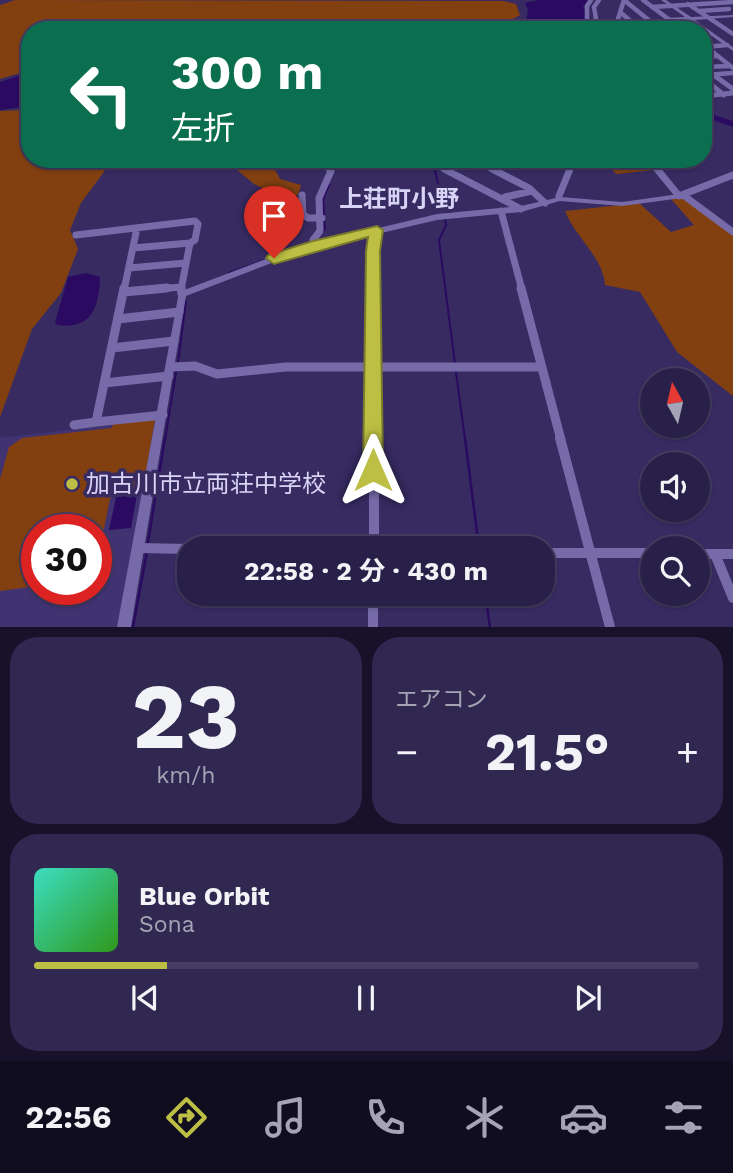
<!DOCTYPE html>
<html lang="ja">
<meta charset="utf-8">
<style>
:root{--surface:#29204a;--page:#312851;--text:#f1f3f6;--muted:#a5a3b5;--line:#453e62;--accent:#bcbf44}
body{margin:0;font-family:"Work Sans","Noto Sans JP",sans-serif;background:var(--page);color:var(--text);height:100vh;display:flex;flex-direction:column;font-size:26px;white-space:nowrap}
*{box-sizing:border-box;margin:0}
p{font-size:23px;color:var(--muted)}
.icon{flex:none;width:38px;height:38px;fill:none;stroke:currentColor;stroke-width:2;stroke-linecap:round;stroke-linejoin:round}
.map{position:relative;height:627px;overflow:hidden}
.side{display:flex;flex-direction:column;gap:10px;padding:10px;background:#171229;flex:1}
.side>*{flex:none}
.top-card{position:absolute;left:21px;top:21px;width:691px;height:147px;border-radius:28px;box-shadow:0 2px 5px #0004,0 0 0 2px var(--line);background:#0b6e4f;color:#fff;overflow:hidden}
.needle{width:46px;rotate:352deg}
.controls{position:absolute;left:640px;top:368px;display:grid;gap:14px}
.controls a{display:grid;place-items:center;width:70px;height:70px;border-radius:50%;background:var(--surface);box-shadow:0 2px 5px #0004,0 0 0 2px var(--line);font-size:35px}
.speed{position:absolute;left:21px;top:514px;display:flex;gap:14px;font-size:35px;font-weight:700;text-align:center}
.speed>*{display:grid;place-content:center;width:91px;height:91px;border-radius:50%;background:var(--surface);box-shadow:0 2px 5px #0004,0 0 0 2px var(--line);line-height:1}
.speed .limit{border:10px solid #d22;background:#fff;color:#111}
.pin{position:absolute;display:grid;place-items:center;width:60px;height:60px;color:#fff;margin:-72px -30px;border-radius:50% 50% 50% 0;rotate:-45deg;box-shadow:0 0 7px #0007}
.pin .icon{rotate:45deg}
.me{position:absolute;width:77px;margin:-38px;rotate:0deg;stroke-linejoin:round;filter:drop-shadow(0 0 5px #0008)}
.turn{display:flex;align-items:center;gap:24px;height:147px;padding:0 35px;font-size:32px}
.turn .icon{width:91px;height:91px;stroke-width:2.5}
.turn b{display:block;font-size:49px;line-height:60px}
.big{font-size:52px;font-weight:700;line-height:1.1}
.side .tile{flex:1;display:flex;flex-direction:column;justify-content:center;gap:10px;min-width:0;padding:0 24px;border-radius:28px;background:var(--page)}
.side .dial{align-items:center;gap:0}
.dial b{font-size:91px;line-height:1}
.song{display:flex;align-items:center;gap:21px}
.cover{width:84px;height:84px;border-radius:10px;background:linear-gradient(135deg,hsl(170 70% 55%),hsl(110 70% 35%))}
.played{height:7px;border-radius:4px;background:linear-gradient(90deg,var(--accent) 20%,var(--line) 20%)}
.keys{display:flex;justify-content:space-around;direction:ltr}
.heat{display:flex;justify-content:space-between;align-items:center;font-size:38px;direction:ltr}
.side .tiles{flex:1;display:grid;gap:10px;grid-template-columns:1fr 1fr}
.tile:last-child{grid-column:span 2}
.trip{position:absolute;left:177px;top:536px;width:378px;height:70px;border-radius:28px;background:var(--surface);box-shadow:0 2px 5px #0004,0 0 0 2px var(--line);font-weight:700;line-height:70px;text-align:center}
.dock{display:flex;height:112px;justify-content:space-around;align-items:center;background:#100d1e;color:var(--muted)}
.dock .icon{width:49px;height:49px}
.dock .selected{color:var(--accent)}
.dock b{font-size:32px;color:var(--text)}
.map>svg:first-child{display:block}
.built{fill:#413372;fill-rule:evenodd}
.green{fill:#824011}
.water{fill:#2b0b61}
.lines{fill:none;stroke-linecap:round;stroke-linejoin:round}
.stream-far1{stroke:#2b0b61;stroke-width:2}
.stream{stroke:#2b0b61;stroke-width:2.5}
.river{fill:#2b0b61;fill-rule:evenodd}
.minor-far4{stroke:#766ba8;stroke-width:4.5}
.minor-far3{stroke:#766ba8;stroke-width:5}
.minor-far2{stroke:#766ba8;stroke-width:7}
.minor-far1{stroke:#766ba8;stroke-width:9}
.minor{stroke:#766ba8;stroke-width:10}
.tertiary{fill:#766ba8;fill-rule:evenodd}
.route{fill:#bcbf44;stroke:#7a7c2c;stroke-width:2}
.poi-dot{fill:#bcbf44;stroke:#372b62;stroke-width:2.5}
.labels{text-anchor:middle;stroke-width:7;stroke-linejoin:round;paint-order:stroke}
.quarter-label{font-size:24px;font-weight:bold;fill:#d8d4f6;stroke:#372b62}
.near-poi-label{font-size:24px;fill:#d8d4f6;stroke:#372b62;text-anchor:start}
</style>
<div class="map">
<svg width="733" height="627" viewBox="0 0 733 627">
<rect width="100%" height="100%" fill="#372b62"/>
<!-- built -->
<path class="built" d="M 157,419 L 118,627 L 0,627 L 0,438 ZM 37,530 L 96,530 L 96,590 L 37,590 Z"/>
<!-- green -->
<path class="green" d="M 15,0 L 504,1 L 516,4 L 520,15 L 509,21 L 522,30 L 451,30 L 437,21 L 429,24 L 433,30 L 30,30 L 30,70 L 0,79 L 0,5 Z
M 25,110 L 30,110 L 30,159 L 108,159 L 106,169 L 81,203 L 70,230 L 78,249 L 61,293 L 32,329 L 0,417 L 0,111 Z
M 224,159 C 251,159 267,151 280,179 L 301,185 L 298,195 L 281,197 L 254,184 Z
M 573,159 L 646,160 L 655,170 L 616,174 L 610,167 L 572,163 Z
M 682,198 L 733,234 L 733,396 L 677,352 L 640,292 L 605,285 C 603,257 575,237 565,211 L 639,203 L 671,232 L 694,225 L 671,199 Z
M 155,419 L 143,490 L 111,494 L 96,568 L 96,530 L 37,530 L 37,586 L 0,591 L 0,479 L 9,447 L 22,438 L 112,428 L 113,424 Z"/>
<!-- water -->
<path class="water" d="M 539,0 L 588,0 L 583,7 L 588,15 L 583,24 L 585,30 L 532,30 L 526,23 L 528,10 L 525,3 Z
M 30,72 L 30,106 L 0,110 L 0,82 Z
M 86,273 L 100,277 C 99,307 92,330 57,325 L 55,323 L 68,277 Z
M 137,495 L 131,528 L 109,530 L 116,497 Z"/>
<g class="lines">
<!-- stream-far1 -->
<path class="stream-far1" d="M 432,159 C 437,176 440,200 449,214
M 445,218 L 446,225 L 439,240 L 455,364
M 314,242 L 325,229 L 323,199 L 329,185
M 229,273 L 309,244
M 178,363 L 186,301
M 456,372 L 465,440
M 165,440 L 176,372"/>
<!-- stream -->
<path class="stream" d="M 465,438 L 479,548
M 148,542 L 165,438
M 485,593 L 490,627
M 133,627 L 147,551"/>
<!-- river -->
<path class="river" d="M 704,112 L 733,121 L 733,127 L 704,117 Z"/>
<!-- minor-far4 -->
<path class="minor-far4" d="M 599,0 L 594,7 L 597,25 L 601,30
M 624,0 L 661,30
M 643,0 L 683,30
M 688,4 L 733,34
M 652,7 L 733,2
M 699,11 L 729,9
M 620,12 L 641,30
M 632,22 L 690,19
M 587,30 L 587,6 L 591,0
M 621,30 L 617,22 L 624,0
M 704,45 L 733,68
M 705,47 L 727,45
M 704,57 L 718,56
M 704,67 L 730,66
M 704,75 L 733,73"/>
<!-- minor-far3 -->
<path class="minor-far3" d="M 704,75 L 712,74
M 715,76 L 733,89
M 704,79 L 724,95
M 704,96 L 733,93
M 317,159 L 331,171
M 437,159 L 448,171
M 467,159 L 496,171
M 648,159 L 658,171
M 570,171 L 573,159"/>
<!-- minor-far2 -->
<path class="minor-far2" d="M 444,169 L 521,209
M 492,169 L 529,188 L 545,203
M 657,169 L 679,196 L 733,175
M 302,195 L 303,214 L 308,218 L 322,218
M 683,195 L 733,232
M 559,196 L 570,169
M 505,197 L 532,191
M 501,211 L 522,290
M 76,235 L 195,221 L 198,224 L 195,240 L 190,243 L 181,290
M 313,246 L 313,240 L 320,231 L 319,198 L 331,171 L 329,169
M 133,248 L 190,243
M 129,268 L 186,263
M 124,290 L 137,228
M 147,290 L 181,287
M 373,290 L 373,251 L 377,230"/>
<!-- minor-far1 -->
<path class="minor-far1" d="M 124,288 L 96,422 L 163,415
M 181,288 L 182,294
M 373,288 L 374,440
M 521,288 L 561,440
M 124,292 L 167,288
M 118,319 L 179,312
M 112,348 L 174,341
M 171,367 L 195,366 L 217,374 L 286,367 L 542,367
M 104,383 L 169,376
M 74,425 L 96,422"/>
<!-- minor -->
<path class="minor" d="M 374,438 L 374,548
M 560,438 L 610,627
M 139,548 L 189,549
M 542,553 L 653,553
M 698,554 L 733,554
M 715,554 L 733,598
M 373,593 L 373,627"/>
<!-- tertiary -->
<path class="tertiary" d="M 661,0 L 666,0 L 691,17 L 733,15 L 733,17 L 695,20 L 733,47 L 733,51 Z
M 679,194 L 683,196 L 682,198 L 622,206 L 560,201 L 521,212 L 437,220 L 300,252 L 186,296 L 131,627 L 117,627 L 179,292 L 295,248 L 437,214 L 521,206 L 560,197 L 622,202 Z"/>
</g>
<!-- route -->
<path class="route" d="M 377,226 L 383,230 L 380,251 L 383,470 L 381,477 L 373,480 L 366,477 L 363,470 L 366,251 L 368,237 L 274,264 L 266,258 L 268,255 L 313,241 Z"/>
<!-- markers -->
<circle class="poi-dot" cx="72" cy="484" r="7"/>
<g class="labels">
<!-- quarter labels -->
<g class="quarter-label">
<text x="399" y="207">上荘町小野</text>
</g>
<!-- near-poi labels -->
<g class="near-poi-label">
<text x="86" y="492">加古川市立両荘中学校</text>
</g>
</g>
</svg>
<div class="controls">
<a><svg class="needle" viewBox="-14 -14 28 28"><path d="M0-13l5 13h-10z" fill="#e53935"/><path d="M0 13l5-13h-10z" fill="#a5a3b5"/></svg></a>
<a><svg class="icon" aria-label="sound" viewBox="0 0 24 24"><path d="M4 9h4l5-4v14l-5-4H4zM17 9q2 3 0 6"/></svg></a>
<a><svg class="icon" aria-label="search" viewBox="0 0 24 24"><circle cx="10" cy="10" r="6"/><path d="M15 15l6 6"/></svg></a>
</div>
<div class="speed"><div class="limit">30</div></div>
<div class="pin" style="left:274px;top:258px;background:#d93025"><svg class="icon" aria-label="arrive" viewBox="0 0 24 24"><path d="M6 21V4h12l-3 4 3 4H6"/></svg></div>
<svg class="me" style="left:373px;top:470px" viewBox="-20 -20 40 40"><path d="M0-17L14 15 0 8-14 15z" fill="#bcbf44" stroke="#fff" stroke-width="4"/></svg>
<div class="trip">22:58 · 2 分 · 430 m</div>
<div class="top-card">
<div class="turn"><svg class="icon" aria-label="left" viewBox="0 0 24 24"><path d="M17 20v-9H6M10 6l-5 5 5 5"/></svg><div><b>300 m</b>左折</div></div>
</div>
</div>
<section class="side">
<div class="tiles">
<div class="tile dial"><b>23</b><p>km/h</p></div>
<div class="tile"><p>エアコン</p>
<div class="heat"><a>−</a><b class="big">21.5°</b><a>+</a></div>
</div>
<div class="tile">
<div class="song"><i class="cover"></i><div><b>Blue Orbit</b><p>Sona</p></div></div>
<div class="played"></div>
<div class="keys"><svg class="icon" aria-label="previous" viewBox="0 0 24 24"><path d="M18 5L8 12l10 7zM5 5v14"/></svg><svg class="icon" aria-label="pause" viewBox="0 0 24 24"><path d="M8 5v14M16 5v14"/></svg><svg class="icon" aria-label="next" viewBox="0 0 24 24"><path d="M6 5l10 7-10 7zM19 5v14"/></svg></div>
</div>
</div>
</section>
<nav class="dock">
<b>22:56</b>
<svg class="icon selected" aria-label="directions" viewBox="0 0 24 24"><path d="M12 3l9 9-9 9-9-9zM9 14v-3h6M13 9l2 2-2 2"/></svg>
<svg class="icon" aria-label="music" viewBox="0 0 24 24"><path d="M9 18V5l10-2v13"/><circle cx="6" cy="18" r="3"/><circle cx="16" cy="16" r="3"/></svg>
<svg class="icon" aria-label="phone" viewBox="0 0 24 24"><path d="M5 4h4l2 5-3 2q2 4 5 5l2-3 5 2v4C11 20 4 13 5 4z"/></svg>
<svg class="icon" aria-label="climate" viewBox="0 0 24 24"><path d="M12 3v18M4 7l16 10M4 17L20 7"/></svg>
<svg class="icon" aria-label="car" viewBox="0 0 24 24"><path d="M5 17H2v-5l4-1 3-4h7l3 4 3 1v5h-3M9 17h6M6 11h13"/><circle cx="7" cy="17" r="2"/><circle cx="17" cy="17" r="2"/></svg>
<svg class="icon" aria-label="filters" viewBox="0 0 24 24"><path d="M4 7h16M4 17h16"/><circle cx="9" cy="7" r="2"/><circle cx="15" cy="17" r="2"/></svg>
</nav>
